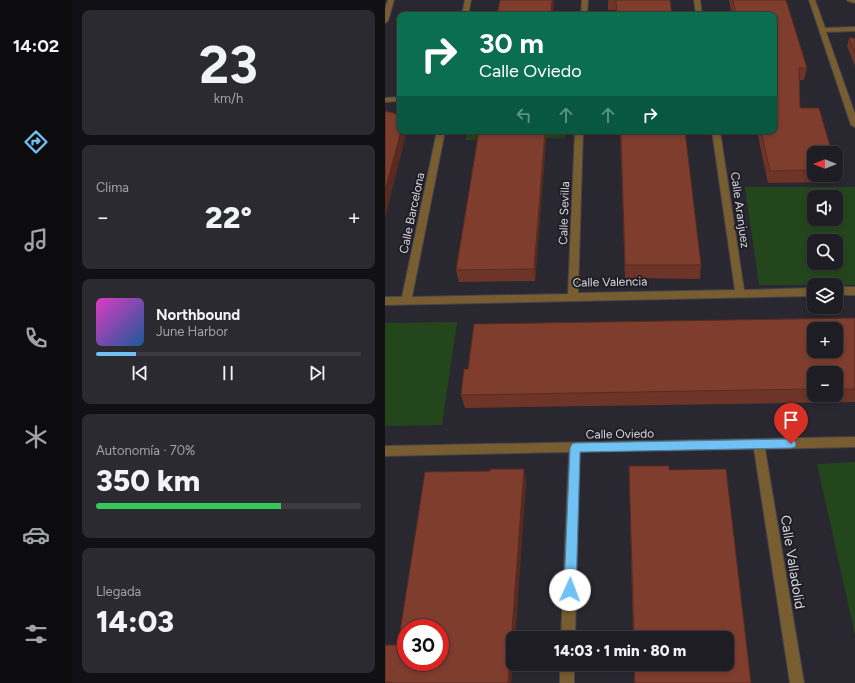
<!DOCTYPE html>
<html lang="es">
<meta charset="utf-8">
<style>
:root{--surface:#1f1d24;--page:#2c2a31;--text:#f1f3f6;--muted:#a1a2a6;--line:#3c3b41;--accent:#70c2f4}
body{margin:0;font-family:Figtree,sans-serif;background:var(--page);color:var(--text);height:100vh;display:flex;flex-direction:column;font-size:15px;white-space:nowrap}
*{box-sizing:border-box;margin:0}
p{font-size:13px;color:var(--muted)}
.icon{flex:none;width:22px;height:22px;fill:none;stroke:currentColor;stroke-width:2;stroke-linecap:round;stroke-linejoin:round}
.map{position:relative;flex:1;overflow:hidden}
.side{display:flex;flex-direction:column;gap:10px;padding:10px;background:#111014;width:313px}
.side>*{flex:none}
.top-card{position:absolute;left:12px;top:12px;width:380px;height:122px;border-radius:8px;box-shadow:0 2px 6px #0003,0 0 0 1px var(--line);background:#0b6e4f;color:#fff;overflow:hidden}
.needle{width:26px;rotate:270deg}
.tools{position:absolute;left:422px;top:146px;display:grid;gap:8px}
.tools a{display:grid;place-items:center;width:36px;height:36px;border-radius:8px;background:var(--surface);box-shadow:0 2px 6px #0003,0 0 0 1px var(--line);font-size:20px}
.speed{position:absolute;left:12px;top:619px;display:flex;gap:8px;font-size:20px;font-weight:700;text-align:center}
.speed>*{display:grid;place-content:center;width:52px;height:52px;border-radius:50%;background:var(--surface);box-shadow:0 2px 6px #0003,0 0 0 1px var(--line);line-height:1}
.speed .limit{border:6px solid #d22;background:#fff;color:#111}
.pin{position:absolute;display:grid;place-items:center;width:34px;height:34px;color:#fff;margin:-41px -17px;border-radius:50% 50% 50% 0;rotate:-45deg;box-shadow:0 0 4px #0007}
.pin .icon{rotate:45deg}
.me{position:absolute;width:44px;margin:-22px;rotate:2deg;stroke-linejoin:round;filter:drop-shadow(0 0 3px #0008)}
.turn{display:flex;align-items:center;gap:14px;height:84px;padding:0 16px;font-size:18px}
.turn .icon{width:52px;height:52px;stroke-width:2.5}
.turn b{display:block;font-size:28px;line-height:34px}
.lanes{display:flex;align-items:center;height:38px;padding:0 16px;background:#0003;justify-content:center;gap:20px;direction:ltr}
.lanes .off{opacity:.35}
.big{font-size:30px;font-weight:800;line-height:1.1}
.side .tile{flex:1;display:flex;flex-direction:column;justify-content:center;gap:6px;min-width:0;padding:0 14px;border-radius:8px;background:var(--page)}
.side .dial{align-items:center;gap:0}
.dial b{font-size:52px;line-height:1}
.song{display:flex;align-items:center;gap:12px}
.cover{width:48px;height:48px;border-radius:6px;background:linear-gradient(135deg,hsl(310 70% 55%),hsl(210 70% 35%))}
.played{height:4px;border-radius:2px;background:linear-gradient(90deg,var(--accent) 15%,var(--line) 15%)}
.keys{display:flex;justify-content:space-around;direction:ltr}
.heat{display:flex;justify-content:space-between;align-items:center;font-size:22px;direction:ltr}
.charge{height:6px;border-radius:3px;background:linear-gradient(90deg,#34c759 70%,var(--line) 0)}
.trip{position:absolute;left:121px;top:631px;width:228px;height:40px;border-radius:8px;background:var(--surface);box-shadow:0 2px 6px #0003,0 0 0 1px var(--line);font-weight:800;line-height:40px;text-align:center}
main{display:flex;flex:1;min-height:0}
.tab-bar{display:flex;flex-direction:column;width:72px;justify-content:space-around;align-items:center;background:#0c0c0e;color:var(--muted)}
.tab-bar .icon{width:28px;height:28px}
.tab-bar .selected{color:var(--accent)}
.tab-bar b{font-size:18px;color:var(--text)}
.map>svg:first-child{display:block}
.green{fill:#24461c;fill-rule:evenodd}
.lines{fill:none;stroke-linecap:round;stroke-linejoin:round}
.minor-casing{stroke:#45434c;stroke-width:2}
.minor{fill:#775d30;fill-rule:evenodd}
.wall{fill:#6d3428;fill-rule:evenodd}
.shaded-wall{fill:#592b20}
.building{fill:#7f3d2e;stroke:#592b20;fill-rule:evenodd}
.route{fill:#70c2f4;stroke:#497e9f}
.labels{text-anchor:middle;stroke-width:4;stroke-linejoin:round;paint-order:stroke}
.street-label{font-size:12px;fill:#d8d7dd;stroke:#1f1e26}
.near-street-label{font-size:14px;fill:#d8d7dd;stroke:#1f1e26}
</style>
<main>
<nav class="tab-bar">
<b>14:02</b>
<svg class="icon selected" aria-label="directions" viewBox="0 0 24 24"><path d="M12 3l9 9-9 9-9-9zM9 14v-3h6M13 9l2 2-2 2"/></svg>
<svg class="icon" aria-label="music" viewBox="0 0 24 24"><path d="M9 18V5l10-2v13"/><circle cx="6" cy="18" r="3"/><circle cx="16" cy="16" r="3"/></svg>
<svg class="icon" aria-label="phone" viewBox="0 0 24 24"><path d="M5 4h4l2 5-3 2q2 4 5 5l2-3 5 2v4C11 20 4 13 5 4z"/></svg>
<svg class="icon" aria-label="climate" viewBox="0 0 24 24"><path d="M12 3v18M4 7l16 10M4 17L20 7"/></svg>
<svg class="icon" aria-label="car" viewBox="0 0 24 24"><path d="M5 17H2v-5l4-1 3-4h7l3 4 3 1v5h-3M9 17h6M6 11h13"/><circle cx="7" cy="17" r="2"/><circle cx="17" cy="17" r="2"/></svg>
<svg class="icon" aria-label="filters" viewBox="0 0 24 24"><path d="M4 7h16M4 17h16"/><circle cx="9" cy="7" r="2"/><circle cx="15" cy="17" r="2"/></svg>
</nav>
<section class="side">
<div class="tile dial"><b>23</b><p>km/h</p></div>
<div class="tile"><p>Clima</p>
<div class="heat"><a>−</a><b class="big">22°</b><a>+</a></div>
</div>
<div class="tile">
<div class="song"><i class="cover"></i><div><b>Northbound</b><p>June Harbor</p></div></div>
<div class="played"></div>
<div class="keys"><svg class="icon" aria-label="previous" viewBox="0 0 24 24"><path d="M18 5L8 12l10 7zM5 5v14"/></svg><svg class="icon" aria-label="pause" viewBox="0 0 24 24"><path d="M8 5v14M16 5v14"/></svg><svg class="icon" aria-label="next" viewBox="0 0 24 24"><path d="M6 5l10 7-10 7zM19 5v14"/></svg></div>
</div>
<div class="tile"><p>Autonomía · 70%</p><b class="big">350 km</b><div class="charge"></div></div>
<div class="tile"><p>Llegada</p><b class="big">14:03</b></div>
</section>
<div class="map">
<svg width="470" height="683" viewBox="0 0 470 683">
<rect width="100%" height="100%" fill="#292730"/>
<!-- green -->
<path class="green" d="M 82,131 L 180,131 L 180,138 L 81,140 Z
M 360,187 L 470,187 L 470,285 L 374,285 ZM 429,197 L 451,197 L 451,219 L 429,219 ZM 429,241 L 451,241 L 451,263 L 429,263 Z
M 72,322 L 57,425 L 0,426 L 0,323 Z
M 470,462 L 470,635 L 432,464 Z"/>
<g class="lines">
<defs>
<path id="minor" d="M 3,0 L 9,0 L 3,21 L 0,23 L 0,9 Z
M 80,0 L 86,0 L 83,15 L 77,15 Z
M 197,0 L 203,0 L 202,15 L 196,15 Z
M 309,0 L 315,0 L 317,15 L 311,15 Z
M 424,0 L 430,0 L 440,28 L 470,27 L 470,31 L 441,32 L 470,114 L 470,127 L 466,125 Z
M 462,0 L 470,0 L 470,3 L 463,1 Z
M 15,97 L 15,101 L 0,102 L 0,98 Z
M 52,131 L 60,131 L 27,297 L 183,294 L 190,131 L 198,131 L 193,293 L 350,290 L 327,131 L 335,131 L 359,290 L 429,288 L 429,296 L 0,305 L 0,297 L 17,297 Z
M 451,287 L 470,287 L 470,295 L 451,295 Z
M 470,437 L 470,447 L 380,449 L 419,683 L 405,683 L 369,449 L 195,452 L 190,638 L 176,638 L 184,452 L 0,456 L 0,446 Z
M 175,664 L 189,664 L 189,683 L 175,683 Z"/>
</defs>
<!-- minor casing -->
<use href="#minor" class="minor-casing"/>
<!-- minor -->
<use href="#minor" class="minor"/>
</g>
<!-- wall -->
<path class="wall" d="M 223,0 L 285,0 L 287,15 L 231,15 L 231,10 L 223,10 Z
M 344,0 L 401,0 L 422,68 L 419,80 L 414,80 L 415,108 L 429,153 L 429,175 L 451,175 L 451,165 L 453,170 L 449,182 L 383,183 L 372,131 L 389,131 L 389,15 L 347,15 Z
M 464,38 L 470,38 L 470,66 L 462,46 Z
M 235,131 L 300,131 L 316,265 L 315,279 L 240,278 Z
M 161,140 L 150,281 L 74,282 L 71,270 Z
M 470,318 L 470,402 L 80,408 L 76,395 L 83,369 ZM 429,373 L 451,373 L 451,395 L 429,395 Z
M 244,466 L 284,470 L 366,683 L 249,683 L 249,664 L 342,664 L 342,638 L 248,638 Z
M 141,479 L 130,638 L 128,638 L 126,683 L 0,683 L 0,645 L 13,645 Z"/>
<!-- shaded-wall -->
<path class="shaded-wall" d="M 167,0 L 169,0 L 168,15 L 166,15 Z
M 16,131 L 22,131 L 0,218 L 0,191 Z
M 160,131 L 161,131 L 161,140 L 150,281 L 149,269 Z
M 139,469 L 141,479 L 130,638 L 128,638 L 128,660 L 126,683 L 123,683 Z"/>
<!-- building -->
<path class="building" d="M 115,0 L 167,0 L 166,15 L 112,15 Z
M 231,0 L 285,0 L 287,15 L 232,15 Z
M 348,0 L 401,0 L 422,68 L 414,68 L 415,108 L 434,108 L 447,153 L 429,153 L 429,170 L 385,171 L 376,131 L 389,131 L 389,15 L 351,15 Z
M 464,38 L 470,38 L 470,52 Z
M 1,111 L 15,115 L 15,131 L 16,131 L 0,191 L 0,114 Z
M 94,131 L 160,131 L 149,269 L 71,270 Z
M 236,131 L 300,131 L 316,265 L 240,265 Z
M 470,318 L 470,389 L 451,389 L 451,373 L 429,373 L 429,389 L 76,395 L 79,369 L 83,369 L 89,324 ZM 429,329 L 451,329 L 451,351 L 429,351 Z
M 244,466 L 284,466 L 284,470 L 341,469 L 366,683 L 250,683 L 249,664 L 342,664 L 342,638 L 249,638 Z
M 105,469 L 139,469 L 123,683 L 7,683 L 7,682 L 0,682 L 0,645 L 13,645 L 40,472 L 105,471 ZM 21,628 L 55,628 L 55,662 L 21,662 Z"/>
<!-- route -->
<path class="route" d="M 406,439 L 410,441 L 411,444 L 410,447 L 406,448 L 195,452 L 191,590 L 189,594 L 185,596 L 181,594 L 179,590 L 185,448 L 187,444 L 190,443 Z"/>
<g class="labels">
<!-- street labels -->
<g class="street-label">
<text transform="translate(355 210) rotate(82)" y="4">Calle Aranjuez</text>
<text transform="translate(27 213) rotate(-78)" y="4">Calle Barcelona</text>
<text transform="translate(179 213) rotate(-88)" y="4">Calle Sevilla</text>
<text transform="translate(225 282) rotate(-1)" y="4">Calle Valencia</text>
<text transform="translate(235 434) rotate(-1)" y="4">Calle Oviedo</text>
</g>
<!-- near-street labels -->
<g class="near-street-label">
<text transform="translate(408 562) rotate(81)" y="5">Calle Valladolid</text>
</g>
</g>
</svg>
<div class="tools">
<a><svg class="needle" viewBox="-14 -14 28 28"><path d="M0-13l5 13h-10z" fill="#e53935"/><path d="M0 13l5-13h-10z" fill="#a1a2a6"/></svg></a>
<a><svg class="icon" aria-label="sound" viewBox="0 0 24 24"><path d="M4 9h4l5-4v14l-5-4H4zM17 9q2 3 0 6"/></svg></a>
<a><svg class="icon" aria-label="search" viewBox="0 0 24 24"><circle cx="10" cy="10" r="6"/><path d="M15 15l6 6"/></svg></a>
<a><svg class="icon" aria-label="layers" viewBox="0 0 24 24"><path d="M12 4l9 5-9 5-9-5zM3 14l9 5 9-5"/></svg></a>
<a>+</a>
<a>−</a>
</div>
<div class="speed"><div class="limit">30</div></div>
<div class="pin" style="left:406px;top:444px;background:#d93025"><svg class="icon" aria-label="arrive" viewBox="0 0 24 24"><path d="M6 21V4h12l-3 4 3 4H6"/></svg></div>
<svg class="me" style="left:185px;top:590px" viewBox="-20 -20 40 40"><circle r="19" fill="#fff"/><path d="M0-13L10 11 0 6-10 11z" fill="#70c2f4"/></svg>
<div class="trip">14:03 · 1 min · 80 m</div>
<div class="top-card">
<div class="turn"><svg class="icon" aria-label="right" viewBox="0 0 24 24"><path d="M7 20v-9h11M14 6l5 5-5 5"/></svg><div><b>30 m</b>Calle Oviedo</div></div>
<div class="lanes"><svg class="icon off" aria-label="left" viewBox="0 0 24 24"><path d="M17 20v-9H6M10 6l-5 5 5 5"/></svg><svg class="icon off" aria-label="ahead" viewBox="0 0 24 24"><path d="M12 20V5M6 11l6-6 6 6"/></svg><svg class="icon off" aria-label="ahead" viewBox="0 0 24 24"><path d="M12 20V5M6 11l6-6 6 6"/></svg><svg class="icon" aria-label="right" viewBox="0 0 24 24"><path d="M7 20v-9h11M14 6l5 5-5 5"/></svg></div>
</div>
</div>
</main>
